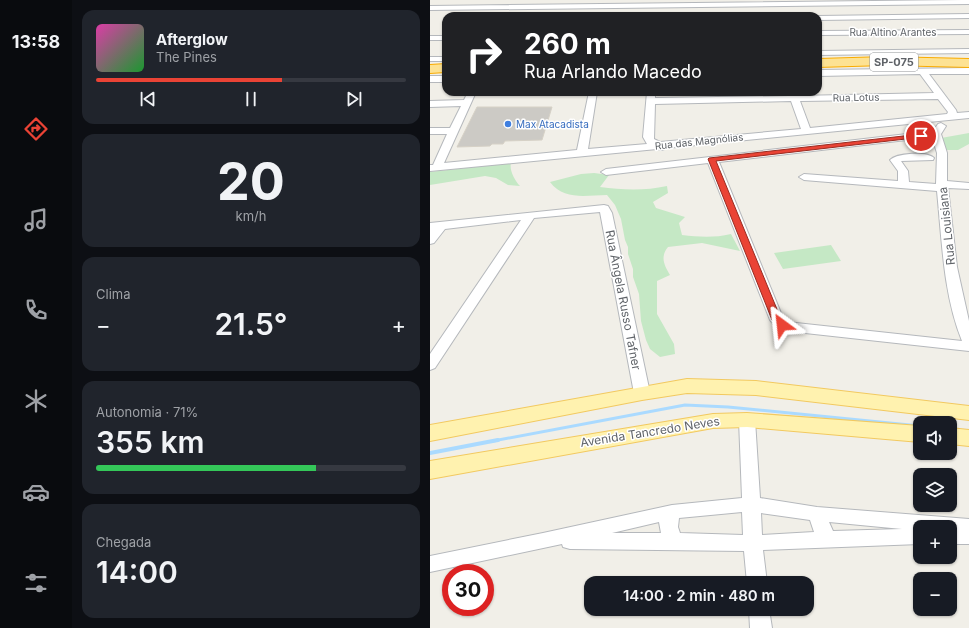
<!DOCTYPE html>
<html lang="pt">
<meta charset="utf-8">
<style>
:root{--surface:#171b24;--page:#20242c;--text:#f1f3f6;--muted:#9ea1a6;--line:#363941;--accent:#ea4335}
body{margin:0;font-family:Inter,sans-serif;background:var(--page);color:var(--text);height:100vh;display:flex;flex-direction:column;font-size:15px;white-space:nowrap}
*{box-sizing:border-box;margin:0}
p{font-size:13px;color:var(--muted)}
.icon{flex:none;width:22px;height:22px;fill:none;stroke:currentColor;stroke-width:2;stroke-linecap:round;stroke-linejoin:round}
.map{position:relative;flex:1;overflow:hidden}
.side{display:flex;flex-direction:column;gap:10px;padding:10px;background:#0d0f14;width:358px}
.side>*{flex:none}
.guide{position:absolute;left:12px;top:12px;width:380px;height:84px;border-radius:12px;box-shadow:0 1px 3px #0004;background:#202124;color:#fff;overflow:hidden}
.fabs{position:absolute;left:483px;top:416px;display:grid;gap:8px}
.fabs a{display:grid;place-items:center;width:44px;height:44px;border-radius:8px;background:var(--surface);box-shadow:0 1px 3px #0004;font-size:20px}
.speed{position:absolute;left:12px;top:564px;display:flex;gap:8px;font-size:20px;font-weight:700;text-align:center}
.speed>*{display:grid;place-content:center;width:52px;height:52px;border-radius:50%;background:var(--surface);box-shadow:0 1px 3px #0004;line-height:1}
.speed .limit{border:6px solid #d22;background:#fff;color:#111}
.pin{position:absolute;display:grid;place-items:center;width:34px;height:34px;color:#fff;margin:-17px;border:2px solid #fff;border-radius:50%;box-shadow:0 1px 4px #0007}
.me{position:absolute;width:44px;margin:-22px;rotate:330deg;stroke-linejoin:round;filter:drop-shadow(0 0 3px #0008)}
.turn{display:flex;align-items:center;gap:14px;height:84px;padding:0 16px;font-size:18px}
.turn .icon{width:52px;height:52px;stroke-width:2.5}
.turn b{display:block;font-size:28px;line-height:34px}
.big{font-size:30px;font-weight:600;line-height:1.1}
.side .widget{flex:1;display:flex;flex-direction:column;justify-content:center;gap:6px;min-width:0;padding:0 14px;border-radius:12px;background:var(--page)}
.side .dial{align-items:center;gap:0}
.dial b{font-size:52px;line-height:1}
.song{display:flex;align-items:center;gap:12px}
.cover{width:48px;height:48px;border-radius:6px;background:linear-gradient(135deg,hsl(320 70% 55%),hsl(130 70% 35%))}
.played{height:4px;border-radius:2px;background:linear-gradient(90deg,var(--accent) 60%,var(--line) 60%)}
.keys{display:flex;justify-content:space-around;direction:ltr}
.heat{display:flex;justify-content:space-between;align-items:center;font-size:22px;direction:ltr}
.charge{height:6px;border-radius:3px;background:linear-gradient(90deg,#34c759 71%,var(--line) 0)}
.trip{position:absolute;left:154px;top:576px;width:230px;height:40px;border-radius:12px;background:var(--surface);box-shadow:0 1px 3px #0004;font-weight:600;line-height:40px;text-align:center}
main{display:flex;flex:1;min-height:0}
.tab-bar{display:flex;flex-direction:column;width:72px;justify-content:space-around;align-items:center;background:#090b0e;color:var(--muted)}
.tab-bar .icon{width:28px;height:28px}
.tab-bar .on{color:var(--accent)}
.tab-bar b{font-size:18px;color:var(--text)}
.map>svg:first-child{display:block}
.green{fill:#c5e8c5}
.lines{fill:none;stroke-linecap:round;stroke-linejoin:round}
.stream-far1{stroke:#aadaff;stroke-width:3}
.stream{stroke:#aadaff;stroke-width:4}
.building{fill:#cccac5;stroke:#d6d1c6}
.minor-casing{stroke:#b5b8bc;stroke-width:2}
.major-casing{stroke:#f2c960;stroke-width:2}
.highway-casing{stroke:#f9ab00;stroke-width:2}
.minor{fill:#fff;fill-rule:evenodd}
.major{fill:#fff2af;fill-rule:evenodd}
.highway{fill:#fde293;fill-rule:evenodd}
.route{fill:#ea4335;stroke:#982c22}
.shop-dot{fill:#3f7fe0;stroke:#fff;stroke-width:1.5}
.labels{text-anchor:middle;stroke-width:3;stroke-linejoin:round;paint-order:stroke}
.far-street-label{font-size:10px;fill:#5f6368;stroke:#fff}
.far-shop-label{font-size:10px;fill:#366cbe;stroke:#fff;text-anchor:start}
.shield{fill:#fff;stroke:#8f9295;stroke-width:1}
.shield-label{font-size:11px;font-weight:bold;fill:#5f6368}
.street-label{font-size:12px;fill:#5f6368;stroke:#fff}
</style>
<main>
<nav class="tab-bar">
<b>13:58</b>
<svg class="icon on" aria-label="directions" viewBox="0 0 24 24"><path d="M12 3l9 9-9 9-9-9zM9 14v-3h6M13 9l2 2-2 2"/></svg>
<svg class="icon" aria-label="music" viewBox="0 0 24 24"><path d="M9 18V5l10-2v13"/><circle cx="6" cy="18" r="3"/><circle cx="16" cy="16" r="3"/></svg>
<svg class="icon" aria-label="phone" viewBox="0 0 24 24"><path d="M5 4h4l2 5-3 2q2 4 5 5l2-3 5 2v4C11 20 4 13 5 4z"/></svg>
<svg class="icon" aria-label="climate" viewBox="0 0 24 24"><path d="M12 3v18M4 7l16 10M4 17L20 7"/></svg>
<svg class="icon" aria-label="car" viewBox="0 0 24 24"><path d="M5 17H2v-5l4-1 3-4h7l3 4 3 1v5h-3M9 17h6M6 11h13"/><circle cx="7" cy="17" r="2"/><circle cx="17" cy="17" r="2"/></svg>
<svg class="icon" aria-label="filters" viewBox="0 0 24 24"><path d="M4 7h16M4 17h16"/><circle cx="9" cy="7" r="2"/><circle cx="15" cy="17" r="2"/></svg>
</nav>
<section class="side">
<div class="widget">
<div class="song"><i class="cover"></i><div><b>Afterglow</b><p>The Pines</p></div></div>
<div class="played"></div>
<div class="keys"><svg class="icon" aria-label="previous" viewBox="0 0 24 24"><path d="M18 5L8 12l10 7zM5 5v14"/></svg><svg class="icon" aria-label="pause" viewBox="0 0 24 24"><path d="M8 5v14M16 5v14"/></svg><svg class="icon" aria-label="next" viewBox="0 0 24 24"><path d="M6 5l10 7-10 7zM19 5v14"/></svg></div>
</div>
<div class="widget dial"><b>20</b><p>km/h</p></div>
<div class="widget"><p>Clima</p>
<div class="heat"><a>−</a><b class="big">21.5°</b><a>+</a></div>
</div>
<div class="widget"><p>Autonomia · 71%</p><b class="big">355 km</b><div class="charge"></div></div>
<div class="widget"><p>Chegada</p><b class="big">14:00</b></div>
</section>
<div class="map">
<svg width="539" height="628" viewBox="0 0 539 628">
<rect width="100%" height="100%" fill="#f1efe8"/>
<!-- green -->
<path class="green" d="M 539,133 L 539,144 L 528,150 L 515,150 L 511,138 Z
M 81,163 C 79,170 85,181 90,186 L 78,185 L 66,178 L 55,176 L 0,185 L 0,172 Z
M 164,173 L 179,175 L 170,187 C 192,190 215,191 237,186 L 238,193 L 223,202 L 226,208 L 255,217 L 249,223 L 252,235 C 269,237 284,238 301,234 L 310,251 L 272,243 L 238,247 C 230,257 234,265 240,275 L 227,281 L 227,314 L 244,344 L 245,354 L 230,357 L 220,349 L 216,340 L 211,321 L 209,294 L 203,277 L 203,269 L 198,254 L 198,247 L 195,240 L 191,219 L 185,205 L 177,195 C 157,195 134,201 120,182 L 151,174 Z
M 401,245 L 411,261 L 353,269 L 344,253 Z"/>
<g class="lines">
<!-- stream-far1 -->
<path class="stream-far1" d="M 63,441 L 255,405 L 298,407 L 490,426"/>
<!-- stream -->
<path class="stream" d="M 0,453 L 68,440"/>
</g>
<!-- building -->
<path class="building" d="M 47,107 L 122,107 L 112,140 L 75,141 L 73,144 L 62,144 L 60,146 L 27,147 Z"/>
<g class="lines">
<defs>
<path id="minor" d="M 532,0 L 539,0 L 539,4 L 0,10 L 0,6 Z
M 539,14 L 539,18 L 388,20 L 387,16 Z
M 539,30 L 539,34 L 388,35 L 388,31 Z
M 0,36 L 16,36 L 16,40 L 0,40 Z
M 539,49 L 539,53 L 388,55 L 388,51 Z
M 0,57 L 16,57 L 16,61 L 0,61 Z
M 539,68 L 539,74 L 499,74 L 526,110 L 527,113 L 539,112 L 539,118 L 237,148 L 232,150 L 227,149 L 0,171 L 0,165 L 3,165 L 17,134 L 0,134 L 0,128 L 20,128 L 31,106 L 0,107 L 0,101 L 34,100 L 38,92 L 46,92 L 14,163 L 147,150 L 159,92 L 167,92 L 158,149 L 217,144 L 213,137 L 217,92 L 225,92 L 225,98 L 359,96 L 358,92 L 366,92 L 368,96 L 504,93 L 490,74 L 388,76 L 388,70 ZM 508,99 L 518,112 L 517,114 L 380,128 L 370,101 ZM 361,101 L 371,129 L 230,142 L 224,139 L 225,104 Z
M 0,76 L 16,76 L 16,82 L 0,82 Z
M 511,123 L 516,126 L 511,134 L 517,153 L 517,181 L 539,183 L 539,189 L 518,188 L 527,267 L 539,321 L 539,351 L 366,332 L 347,328 L 340,320 L 278,163 L 176,175 L 171,172 L 176,169 L 503,131 L 508,124 ZM 502,137 L 507,153 L 506,184 L 479,182 L 478,171 L 471,161 L 503,160 L 504,158 C 498,151 466,153 460,160 L 468,171 L 468,181 L 374,174 L 369,177 L 374,180 L 507,191 C 512,240 513,294 532,341 L 357,322 L 353,318 L 289,162 Z
M 174,205 L 178,206 L 182,213 L 220,393 L 218,397 L 212,398 L 206,397 L 204,393 L 170,212 L 104,218 L 5,368 L 0,370 L 0,354 L 91,220 L 15,229 L 4,243 L 0,244 L 0,223 Z
M 317,414 L 323,416 L 325,420 L 330,498 L 387,507 L 539,519 L 539,544 L 520,544 L 520,527 L 490,527 L 490,544 L 333,550 L 337,583 L 317,583 L 314,551 L 140,549 L 133,547 L 132,544 L 0,572 L 0,556 L 113,533 L 242,505 L 312,498 L 309,420 L 311,416 ZM 312,512 L 313,535 L 250,533 L 248,527 L 249,518 ZM 331,513 L 380,520 L 384,532 L 332,535 ZM 229,522 L 231,533 L 182,533 ZM 399,522 L 472,529 L 403,531 Z
M 319,609 L 339,609 L 342,628 L 320,628 Z"/>
<path id="major" d="M 257,379 L 326,381 L 539,406 L 539,420 L 326,395 L 257,393 L 212,400 L 0,441 L 0,425 Z
M 317,413 L 490,426 L 490,442 L 317,427 L 283,428 L 0,479 L 0,461 L 283,414 Z
M 520,428 L 539,430 L 539,446 L 520,444 Z"/>
<path id="highway" d="M 456,57 L 539,59 L 539,67 L 456,65 L 388,67 L 388,59 Z
M 16,64 L 16,72 L 0,73 L 0,65 Z"/>
</defs>
<!-- minor casing -->
<use href="#minor" class="minor-casing"/>
<!-- major casing -->
<use href="#major" class="major-casing"/>
<!-- highway casing -->
<use href="#highway" class="highway-casing"/>
<!-- minor -->
<use href="#minor" class="minor"/>
<!-- major -->
<use href="#major" class="major"/>
<!-- highway -->
<use href="#highway" class="highway"/>
</g>
<!-- route -->
<path class="route" d="M 491,134 L 493,134 L 493,137 L 286,161 L 351,319 L 356,325 L 352,328 L 349,327 L 342,320 L 278,159 L 279,158 Z"/>
<!-- markers -->
<circle class="shop-dot" cx="78" cy="124" r="4"/>
<g class="labels">
<!-- far-street labels -->
<g class="far-street-label">
<text x="463" y="36">Rua Altino Arantes</text>
<text transform="translate(426 97) rotate(-1)" y="4">Rua Lotus</text>
<text transform="translate(269 141) rotate(-6)" y="4">Rua das Magnólias</text>
</g>
<!-- far-shop labels -->
<g class="far-shop-label">
<text x="86" y="128">Max Atacadista</text>
</g>
<!-- shield labels -->
<rect class="shield" x="440" y="53" width="48" height="18" rx="3"/>
<g class="shield-label">
<text x="464" y="66">SP-075</text>
</g>
<!-- street labels -->
<g class="street-label">
<text transform="translate(517 226) rotate(-96)" y="4">Rua Louisiana</text>
<text transform="translate(193 300) rotate(79)" y="4">Rua Ângela Russo Tafner</text>
<text transform="translate(220 432) rotate(-9)" y="4">Avenida Tancredo Neves</text>
</g>
</g>
</svg>
<div class="fabs">
<a><svg class="icon" aria-label="sound" viewBox="0 0 24 24"><path d="M4 9h4l5-4v14l-5-4H4zM17 9q2 3 0 6"/></svg></a>
<a><svg class="icon" aria-label="layers" viewBox="0 0 24 24"><path d="M12 4l9 5-9 5-9-5zM3 14l9 5 9-5"/></svg></a>
<a>+</a>
<a>−</a>
</div>
<div class="speed"><div class="limit">30</div></div>
<div class="pin" style="left:491px;top:136px;background:#d93025"><svg class="icon" aria-label="arrive" viewBox="0 0 24 24"><path d="M6 21V4h12l-3 4 3 4H6"/></svg></div>
<svg class="me" style="left:352px;top:325px" viewBox="-20 -20 40 40"><path d="M0-17L14 15 0 8-14 15z" fill="#ea4335" stroke="#fff" stroke-width="4"/></svg>
<div class="trip">14:00 · 2 min · 480 m</div>
<div class="guide">
<div class="turn"><svg class="icon" aria-label="right" viewBox="0 0 24 24"><path d="M7 20v-9h11M14 6l5 5-5 5"/></svg><div><b>260 m</b>Rua Arlando Macedo</div></div>
</div>
</div>
</main>
